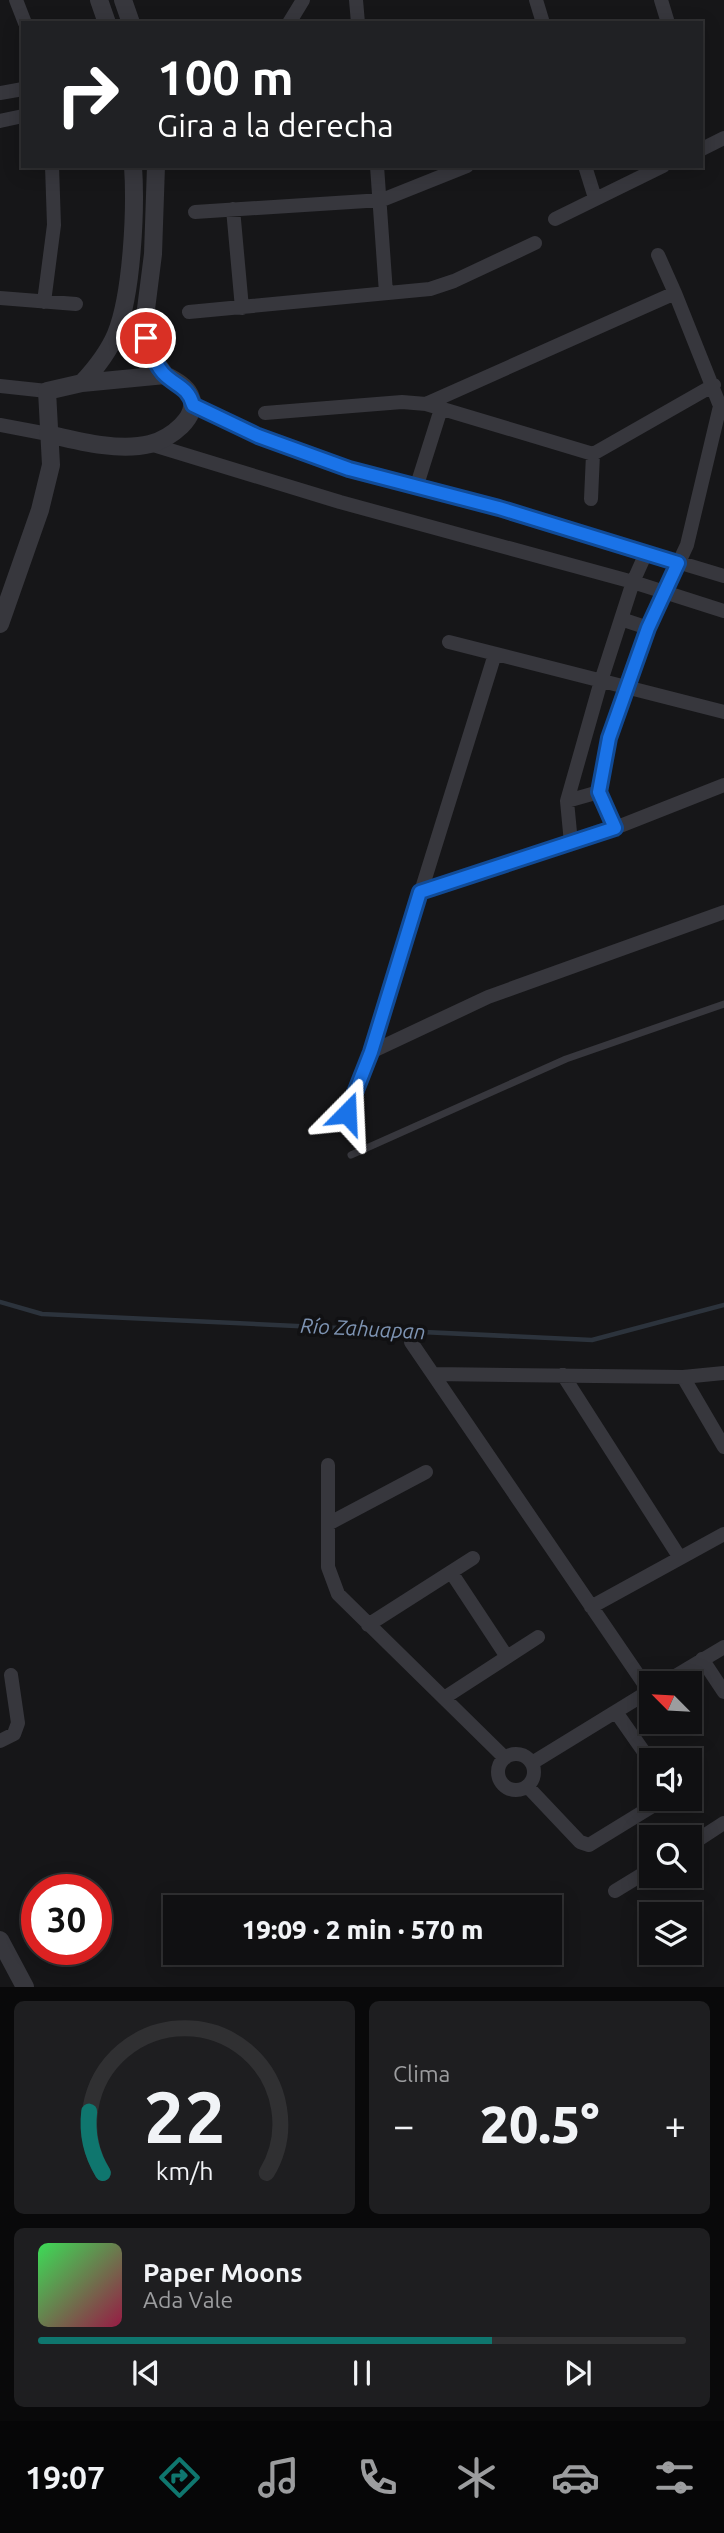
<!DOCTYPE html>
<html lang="es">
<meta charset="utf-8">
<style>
:root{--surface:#101012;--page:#1e1e20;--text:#f1f3f6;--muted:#9c9d9f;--line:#303032;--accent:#0f766e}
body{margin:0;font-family:Ubuntu,sans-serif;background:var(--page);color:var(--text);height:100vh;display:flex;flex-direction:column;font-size:26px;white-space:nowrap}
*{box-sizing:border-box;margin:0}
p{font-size:23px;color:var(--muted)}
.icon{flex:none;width:38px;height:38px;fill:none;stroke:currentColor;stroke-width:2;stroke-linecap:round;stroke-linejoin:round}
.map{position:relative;height:1987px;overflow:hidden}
.side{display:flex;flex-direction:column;gap:14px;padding:14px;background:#09090a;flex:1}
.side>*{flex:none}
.hud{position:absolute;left:21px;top:21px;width:682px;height:147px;border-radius:0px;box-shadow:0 4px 18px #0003,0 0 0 2px var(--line);background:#202124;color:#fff;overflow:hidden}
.needle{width:46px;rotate:294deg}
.fabs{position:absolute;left:639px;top:1671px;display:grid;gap:14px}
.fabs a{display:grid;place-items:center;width:63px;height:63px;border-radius:0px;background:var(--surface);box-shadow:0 4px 18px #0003,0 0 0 2px var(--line);font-size:35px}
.speed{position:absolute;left:21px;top:1874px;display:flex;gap:14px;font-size:35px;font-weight:700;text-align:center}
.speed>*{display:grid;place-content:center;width:91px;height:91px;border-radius:50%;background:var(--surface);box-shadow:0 4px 18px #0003,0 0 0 2px var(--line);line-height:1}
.speed .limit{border:10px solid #d22;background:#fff;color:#111}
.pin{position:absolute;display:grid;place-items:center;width:60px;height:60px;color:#fff;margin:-30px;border:4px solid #fff;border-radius:50%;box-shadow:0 2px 7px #0007}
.me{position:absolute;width:77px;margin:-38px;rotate:21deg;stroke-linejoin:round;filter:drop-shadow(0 0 5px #0008)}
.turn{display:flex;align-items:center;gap:24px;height:147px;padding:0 21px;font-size:32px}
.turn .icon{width:91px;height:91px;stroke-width:2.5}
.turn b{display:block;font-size:49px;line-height:60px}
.big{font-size:52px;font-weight:800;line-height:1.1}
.side .tile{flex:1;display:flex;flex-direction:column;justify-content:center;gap:10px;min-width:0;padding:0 24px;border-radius:10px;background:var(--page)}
.side .dial{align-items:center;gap:0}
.dial svg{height:182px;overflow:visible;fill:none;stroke:var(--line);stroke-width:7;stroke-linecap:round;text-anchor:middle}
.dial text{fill:var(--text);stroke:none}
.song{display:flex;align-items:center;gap:21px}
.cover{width:84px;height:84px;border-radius:10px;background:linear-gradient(135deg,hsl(130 70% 55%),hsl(340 70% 35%))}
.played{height:7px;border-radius:4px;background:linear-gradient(90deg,var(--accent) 70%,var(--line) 70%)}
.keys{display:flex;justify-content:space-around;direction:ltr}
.heat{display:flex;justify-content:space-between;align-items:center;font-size:38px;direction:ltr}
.side .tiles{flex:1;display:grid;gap:14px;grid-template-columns:1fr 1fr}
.tile:last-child{grid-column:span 2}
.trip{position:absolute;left:163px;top:1895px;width:399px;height:70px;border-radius:0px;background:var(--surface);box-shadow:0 4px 18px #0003,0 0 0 2px var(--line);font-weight:800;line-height:70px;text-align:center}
.tab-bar{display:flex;height:112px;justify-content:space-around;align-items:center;background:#060607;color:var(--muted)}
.tab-bar .icon{width:49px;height:49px}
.tab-bar .on{color:var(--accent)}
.tab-bar b{font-size:32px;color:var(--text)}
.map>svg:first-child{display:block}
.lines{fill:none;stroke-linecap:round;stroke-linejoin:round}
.stream{stroke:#2c333c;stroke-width:4.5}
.service{stroke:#37373d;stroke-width:7}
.minor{stroke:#37373d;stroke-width:14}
.tertiary{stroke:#37373d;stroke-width:18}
.route-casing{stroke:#114b97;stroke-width:18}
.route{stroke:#1a73e8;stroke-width:12}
.labels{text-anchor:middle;stroke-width:7;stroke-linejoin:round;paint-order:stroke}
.water-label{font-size:21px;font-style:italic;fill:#7e94b3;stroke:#111113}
</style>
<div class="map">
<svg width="724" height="1987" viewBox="0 0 724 1987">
<rect width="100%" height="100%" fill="#161618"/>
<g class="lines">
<!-- stream -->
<path class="stream" d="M 0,1302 L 42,1314 L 592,1340 L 724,1305"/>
<!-- service -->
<path class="service" d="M 351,1155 L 566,1059 L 724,1004"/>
<!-- minor -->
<path class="minor" d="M 16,0 L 25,23
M 356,0 L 358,23
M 536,0 L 543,23
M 661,0 L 668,23
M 289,23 L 303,0
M 0,93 L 23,89
M 0,121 L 23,116
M 702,149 L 724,138
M 377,166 L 386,293
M 585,166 L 595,198
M 233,209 L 242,308
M 195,212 L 382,200 L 467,166
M 555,219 L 663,166
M 0,298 L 76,304
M 44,302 L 54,225 L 52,166
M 189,312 L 430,289 L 454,281 L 535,243
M 0,386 L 47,391
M 426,404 L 675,293 L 658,255
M 193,405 L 258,436 L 349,469 L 499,508 L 724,576
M 265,413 L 402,402 L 426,404 L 593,454 L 714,385
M 0,425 L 48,434
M 150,444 L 340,502 L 633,582 L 724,611
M 416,488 L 441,409
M 591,499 L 593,454
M 621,619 L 648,628
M 449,642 L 724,712
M 567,801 L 599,792
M 615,828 L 599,792 L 609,738 L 648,628 L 687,545 L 720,406 L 675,293
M 571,843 L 567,801 L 601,681 L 633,582 L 646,553
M 420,892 L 615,828 L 724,785
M 371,1052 L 488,997 L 724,912
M 347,1113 L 371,1052 L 495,654
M 411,1342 L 649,1691
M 433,1374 L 683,1377 L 724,1373
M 563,1375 L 680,1558
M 683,1377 L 724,1447
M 328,1465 L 328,1567 L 338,1594 L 505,1758
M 328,1524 L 426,1472
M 451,1572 L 507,1657
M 591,1607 L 724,1534
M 368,1625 L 473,1558
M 702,1659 L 724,1692
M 662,1684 L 724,1647
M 444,1698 L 538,1637
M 616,1712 L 651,1762
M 0,1741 L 14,1734 L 18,1723 L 11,1675
M498 1772a18 18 0 1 1 36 0a18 18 0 1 1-36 0Z
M 532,1763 L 651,1690
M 527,1786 L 580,1842 L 589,1845 L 664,1799
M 690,1845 L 724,1823
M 615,1891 L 651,1869"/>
<!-- tertiary -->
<path class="tertiary" d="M 99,0 L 107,23
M 123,0 L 131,23
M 156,166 L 153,254 L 145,317 L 147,338 L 153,358 L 165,375
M 82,383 C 96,368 108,353 116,334 C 132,294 136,210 133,166
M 0,624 L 40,510 L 51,465 L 47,391 L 82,383 L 165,375 C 174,380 185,385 190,395 C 201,417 169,439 150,444 C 119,452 78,441 48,434
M 0,1940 L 25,1987"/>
</g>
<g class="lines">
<defs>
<path id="route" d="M 146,338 C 151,350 154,363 163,373 C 175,386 188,386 193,405 L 258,436 L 349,469 L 499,508 L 678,563 L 648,628 L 609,738 L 599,792 L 615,828 L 420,892 L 371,1052 L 347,1113"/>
</defs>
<!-- route casing -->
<use href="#route" class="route-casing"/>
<!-- route -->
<use href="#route" class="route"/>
</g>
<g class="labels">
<!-- water labels -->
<g class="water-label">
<text transform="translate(363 1329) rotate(3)" y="7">Río Zahuapan</text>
</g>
</g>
</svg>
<div class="fabs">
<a><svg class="needle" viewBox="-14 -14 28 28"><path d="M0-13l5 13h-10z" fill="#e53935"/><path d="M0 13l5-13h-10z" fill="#9c9d9f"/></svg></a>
<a><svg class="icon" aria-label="sound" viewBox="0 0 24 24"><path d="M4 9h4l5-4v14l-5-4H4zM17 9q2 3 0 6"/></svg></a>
<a><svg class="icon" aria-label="search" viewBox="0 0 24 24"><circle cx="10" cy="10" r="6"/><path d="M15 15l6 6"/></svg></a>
<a><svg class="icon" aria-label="layers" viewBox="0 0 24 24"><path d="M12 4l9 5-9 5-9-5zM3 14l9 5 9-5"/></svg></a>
</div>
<div class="speed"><div class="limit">30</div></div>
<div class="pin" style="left:146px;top:338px;background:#d93025"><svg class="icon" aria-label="arrive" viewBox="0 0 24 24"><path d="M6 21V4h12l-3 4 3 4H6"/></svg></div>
<svg class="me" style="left:347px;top:1113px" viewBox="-20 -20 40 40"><path d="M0-17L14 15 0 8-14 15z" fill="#1a73e8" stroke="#fff" stroke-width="4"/></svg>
<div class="trip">19:09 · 2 min · 570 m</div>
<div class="hud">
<div class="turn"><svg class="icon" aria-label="right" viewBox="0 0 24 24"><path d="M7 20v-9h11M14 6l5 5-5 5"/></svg><div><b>100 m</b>Gira a la derecha</div></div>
</div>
</div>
<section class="side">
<div class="tiles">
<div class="tile dial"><svg viewBox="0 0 100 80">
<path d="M14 69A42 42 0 1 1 86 69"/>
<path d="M14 69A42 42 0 0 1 8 42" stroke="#0f766e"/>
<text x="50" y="56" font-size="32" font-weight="700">22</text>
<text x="50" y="72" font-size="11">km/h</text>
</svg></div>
<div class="tile"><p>Clima</p>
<div class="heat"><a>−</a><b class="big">20.5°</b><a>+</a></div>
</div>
<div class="tile">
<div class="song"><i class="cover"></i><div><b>Paper Moons</b><p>Ada Vale</p></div></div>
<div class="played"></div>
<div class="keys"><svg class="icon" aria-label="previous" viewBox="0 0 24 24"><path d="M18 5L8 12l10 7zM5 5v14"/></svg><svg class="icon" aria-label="pause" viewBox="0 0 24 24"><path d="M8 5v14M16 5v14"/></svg><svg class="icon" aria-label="next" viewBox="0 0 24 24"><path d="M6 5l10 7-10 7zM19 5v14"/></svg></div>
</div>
</div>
</section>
<nav class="tab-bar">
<b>19:07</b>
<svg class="icon on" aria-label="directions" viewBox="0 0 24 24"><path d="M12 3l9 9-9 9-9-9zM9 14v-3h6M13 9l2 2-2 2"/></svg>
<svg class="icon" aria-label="music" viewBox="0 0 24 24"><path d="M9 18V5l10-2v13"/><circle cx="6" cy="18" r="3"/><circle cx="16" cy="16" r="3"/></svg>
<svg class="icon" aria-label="phone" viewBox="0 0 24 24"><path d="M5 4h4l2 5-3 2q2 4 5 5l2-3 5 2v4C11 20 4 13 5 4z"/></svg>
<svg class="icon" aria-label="climate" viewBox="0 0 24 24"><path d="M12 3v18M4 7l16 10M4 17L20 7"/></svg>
<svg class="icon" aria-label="car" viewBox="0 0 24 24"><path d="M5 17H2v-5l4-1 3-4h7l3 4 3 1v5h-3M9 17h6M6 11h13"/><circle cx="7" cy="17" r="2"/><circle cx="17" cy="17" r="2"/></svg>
<svg class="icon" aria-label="filters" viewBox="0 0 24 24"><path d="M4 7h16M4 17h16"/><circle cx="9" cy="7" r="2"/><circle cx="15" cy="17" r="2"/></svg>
</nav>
